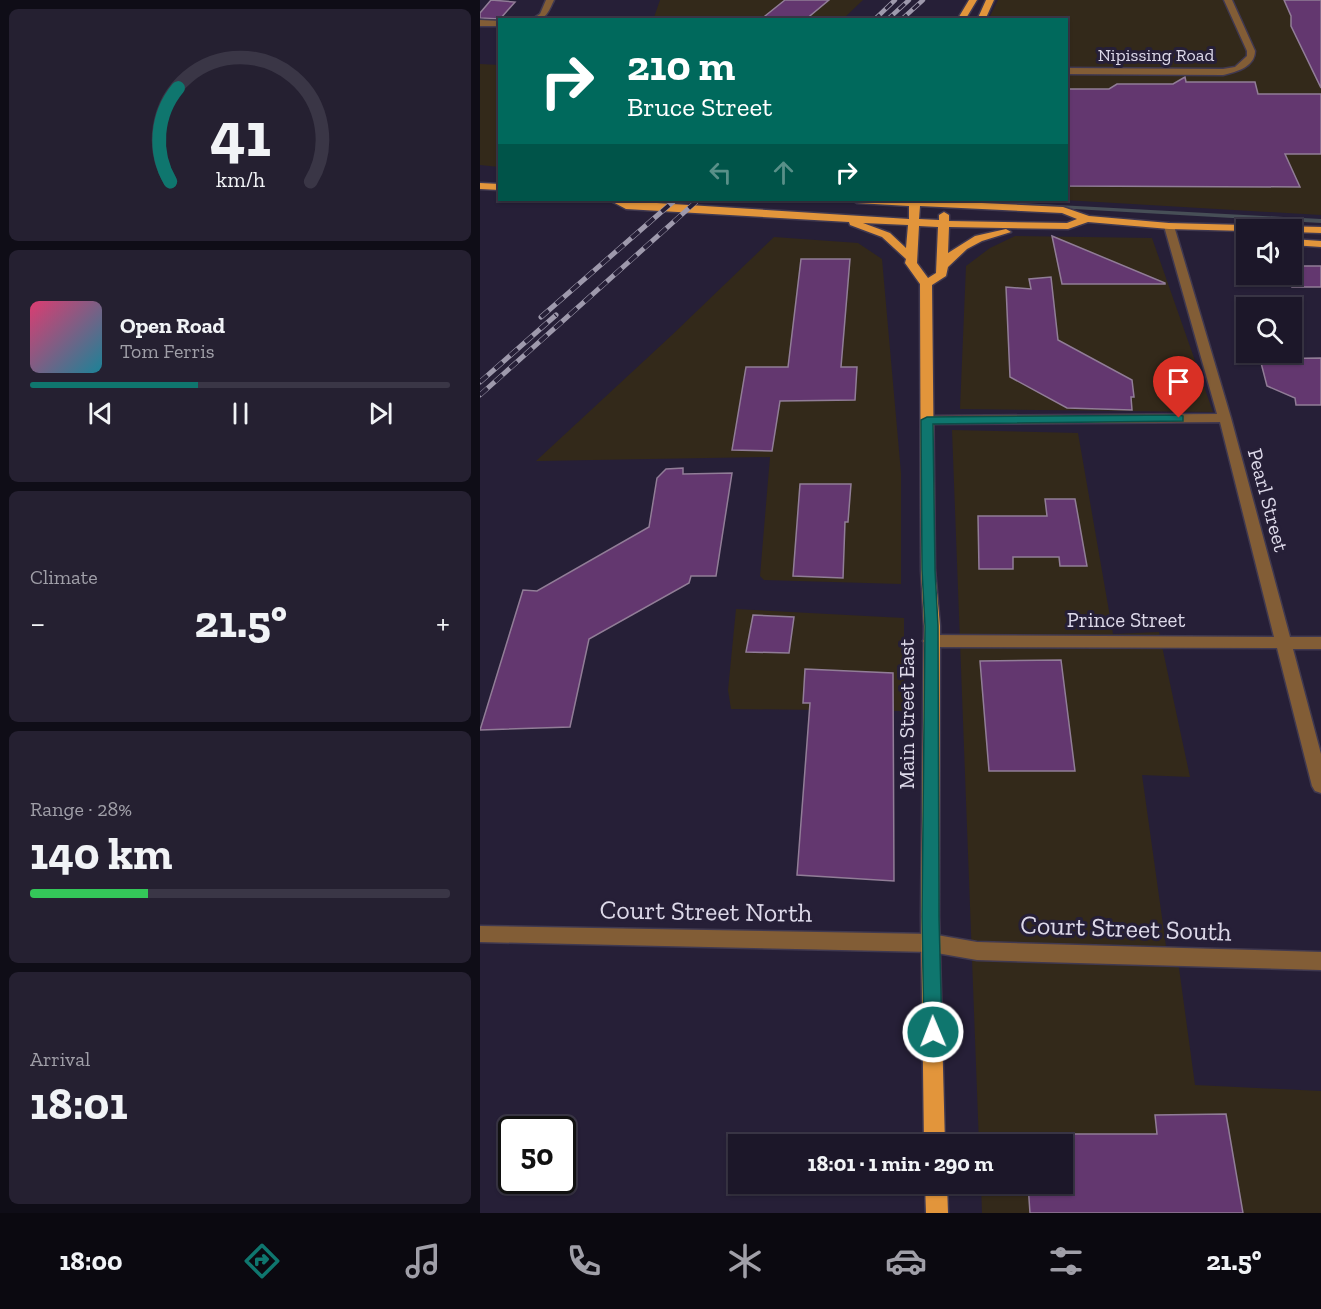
<!DOCTYPE html>
<meta charset="utf-8">
<style>
:root{--surface:#1c1729;--page:#252031;--text:#f1f3f6;--muted:#a09fa8;--line:#3a3646;--accent:#0f766e}
body{margin:0;font-family:"Zilla Slab",serif;background:var(--page);color:var(--text);height:100vh;display:flex;flex-direction:column;font-size:22px;white-space:nowrap}
*{box-sizing:border-box;margin:0}
p{font-size:20px;color:var(--muted)}
.icon{flex:none;width:33px;height:33px;fill:none;stroke:currentColor;stroke-width:2;stroke-linecap:round;stroke-linejoin:round}
.map{position:relative;flex:1;overflow:hidden}
.side{display:flex;flex-direction:column;gap:9px;padding:9px;background:#0f0d17;width:480px}
.side>*{flex:none}
.banner{position:absolute;left:18px;top:18px;width:570px;height:183px;border-radius:0px;box-shadow:0 2px 4px #0004,0 0 0 2px var(--line);background:#00695c;color:#fff;overflow:hidden}
.buttons{position:absolute;left:756px;top:219px;display:grid;gap:12px}
.buttons a{display:grid;place-items:center;width:66px;height:66px;border-radius:0px;background:var(--surface);box-shadow:0 2px 4px #0004,0 0 0 2px var(--line);font-size:30px}
.speed{position:absolute;left:18px;top:1116px;display:flex;gap:12px;font-size:30px;font-weight:700;text-align:center}
.speed>*{display:grid;place-content:center;width:78px;height:78px;border-radius:50%;background:var(--surface);box-shadow:0 2px 4px #0004,0 0 0 2px var(--line);line-height:1}
.speed .limit{border:3px solid #111;border-radius:9px;background:#fff;color:#111}
.pin{position:absolute;display:grid;place-items:center;width:51px;height:51px;color:#fff;margin:-62px -26px;border-radius:50% 50% 50% 0;rotate:-45deg;box-shadow:0 0 6px #0007}
.pin .icon{rotate:45deg}
.me{position:absolute;width:66px;margin:-33px;rotate:359deg;stroke-linejoin:round;filter:drop-shadow(0 0 4px #0008)}
.turn{display:flex;align-items:center;gap:21px;height:126px;padding:0 30px;font-size:27px}
.turn .icon{width:78px;height:78px;stroke-width:2.5}
.turn b{display:block;font-size:42px;line-height:51px}
.lanes{display:flex;align-items:center;height:57px;padding:0 30px;background:#0003;justify-content:center;gap:30px;direction:ltr}
.lanes .off{opacity:.35}
.big{font-size:45px;font-weight:800;line-height:1.1}
.side .widget{flex:1;display:flex;flex-direction:column;justify-content:center;gap:9px;min-width:0;padding:0 21px;border-radius:9px;background:var(--page)}
.side .dial{align-items:center;gap:0}
.dial svg{height:156px;overflow:visible;fill:none;stroke:var(--line);stroke-width:7;stroke-linecap:round;text-anchor:middle}
.dial text{fill:var(--text);stroke:none}
.song{display:flex;align-items:center;gap:18px}
.cover{width:72px;height:72px;border-radius:9px;background:linear-gradient(135deg,hsl(340 70% 55%),hsl(190 70% 35%))}
.played{height:6px;border-radius:3px;background:linear-gradient(90deg,var(--accent) 40%,var(--line) 40%)}
.keys{display:flex;justify-content:space-around;direction:ltr}
.heat{display:flex;justify-content:space-between;align-items:center;font-size:33px;direction:ltr}
.charge{height:9px;border-radius:4px;background:linear-gradient(90deg,#34c759 28%,var(--line) 0)}
.trip{position:absolute;left:248px;top:1134px;width:345px;height:60px;border-radius:0px;background:var(--surface);box-shadow:0 2px 4px #0004,0 0 0 2px var(--line);font-weight:800;line-height:60px;text-align:center}
.menu{display:flex;height:96px;justify-content:space-around;align-items:center;background:#0b0910;color:var(--muted)}
.menu .icon{width:42px;height:42px}
.menu .on{color:var(--accent)}
.menu b{font-size:27px;color:var(--text)}
main{display:flex;flex:1;min-height:0}
.map>svg:first-child{display:block}
.commercial{fill:#33291a}
.lines{fill:none;stroke-linecap:round;stroke-linejoin:round}
.stream{fill:#474f57;fill-rule:evenodd}
.building{fill:#63376f;stroke:#917d97;stroke-width:1.5}
.minor-casing{stroke:#403950;stroke-width:3}
.major-casing{stroke:#403950;stroke-width:3}
.minor{fill:#825d36;fill-rule:evenodd}
.major{fill:#e2953b;fill-rule:evenodd}
.rail-far1-casing{stroke:#9e99ac;stroke-width:4.5}
.rail-casing{stroke:#9e99ac;stroke-width:5}
.rail-far1{stroke:#261f37;stroke-width:3;stroke-dasharray:8;stroke-linecap:butt}
.rail{stroke:#261f37;stroke-width:4;stroke-dasharray:10;stroke-linecap:butt}
.route{fill:#0f766e;stroke:#0a4d48;stroke-width:1.5}
.labels{text-anchor:middle;stroke-width:6;stroke-linejoin:round;paint-order:stroke}
.far-street-label{font-size:18px;fill:#ddd9e9;stroke:#261f37}
.street-label{font-size:21px;fill:#ddd9e9;stroke:#261f37}
.near-street-label{font-size:26px;fill:#ddd9e9;stroke:#261f37}
</style>
<main>
<section class="side">
<div class="widget dial"><svg viewBox="0 0 100 80">
<path d="M14 69A42 42 0 1 1 86 69"/>
<path d="M14 69A42 42 0 0 1 18 21" stroke="#0f766e"/>
<text x="50" y="56" font-size="32" font-weight="700">41</text>
<text x="50" y="72" font-size="11">km/h</text>
</svg></div>
<div class="widget">
<div class="song"><i class="cover"></i><div><b>Open Road</b><p>Tom Ferris</p></div></div>
<div class="played"></div>
<div class="keys"><svg class="icon" aria-label="previous" viewBox="0 0 24 24"><path d="M18 5L8 12l10 7zM5 5v14"/></svg><svg class="icon" aria-label="pause" viewBox="0 0 24 24"><path d="M8 5v14M16 5v14"/></svg><svg class="icon" aria-label="next" viewBox="0 0 24 24"><path d="M6 5l10 7-10 7zM19 5v14"/></svg></div>
</div>
<div class="widget"><p>Climate</p>
<div class="heat"><a>−</a><b class="big">21.5°</b><a>+</a></div>
</div>
<div class="widget"><p>Range · 28%</p><b class="big">140 km</b><div class="charge"></div></div>
<div class="widget"><p>Arrival</p><b class="big">18:01</b></div>
</section>
<div class="map">
<svg width="841" height="1213" viewBox="0 0 841 1213">
<rect width="100%" height="100%" fill="#261f37"/>
<!-- commercial -->
<path class="commercial" d="M 180,0 L 383,0 L 363,19 L 173,20 Z
M 518,0 L 841,0 L 841,215 L 584,200 L 586,200 L 586,20 L 508,20 Z
M 0,64 L 19,65 L 19,167 L 0,165 Z
M 535,236 L 672,238 L 733,412 L 480,409 L 486,266 L 510,248 Z
M 294,237 L 378,243 L 402,259 L 421,473 L 421,584 L 284,580 L 280,576 L 290,457 L 56,461 L 192,335 Z
M 472,430 L 598,433 L 633,634 L 679,632 L 710,777 L 662,775 L 686,946 L 696,946 L 715,1085 L 841,1091 L 841,1213 L 502,1213 L 501,1184 L 582,1184 L 582,1144 L 499,1144 Z
M 256,609 L 424,618 L 424,711 L 251,709 L 248,690 Z"/>
<g class="lines">
<!-- stream -->
<path class="stream" d="M 486,200 L 841,219 L 841,223 L 488,203 L 485,201 Z"/>
</g>
<!-- building -->
<path class="building" d="M 11,0 L 35,2 L 20,19 L 0,18 L 0,13 Z
M 305,0 L 349,0 L 325,20 L 280,20 Z
M 804,0 L 841,0 L 841,88 L 811,26 L 811,16 Z
M 705,77 L 706,82 L 775,82 L 778,94 L 841,94 L 841,154 L 805,154 L 820,187 L 586,186 L 586,89 L 629,89 L 637,84 L 693,84 Z
M 572,236 L 685,283 L 685,284 L 582,284 Z
M 321,259 L 370,259 L 361,367 L 377,367 L 375,400 L 300,401 L 292,451 L 252,450 L 266,367 L 308,367 Z
M 812,266 L 841,266 L 841,287 L 812,287 Z
M 571,277 L 578,340 L 652,380 L 654,397 L 651,397 L 652,410 L 587,408 L 530,377 L 526,287 L 551,289 L 549,279 Z
M 841,358 L 841,405 L 816,405 L 815,398 L 787,386 L 780,359 Z
M 203,468 L 203,474 L 252,473 L 236,576 L 211,576 L 209,583 L 109,639 L 90,727 L 0,730 L 43,590 L 57,591 L 169,527 L 177,478 L 186,469 Z
M 320,484 L 371,484 L 368,522 L 365,522 L 363,578 L 313,576 Z
M 565,499 L 595,499 L 607,566 L 580,566 L 579,557 L 533,557 L 533,569 L 499,569 L 498,516 L 567,516 Z
M 273,615 L 314,617 L 309,653 L 266,652 Z
M 581,660 L 595,771 L 509,771 L 500,661 Z
M 325,669 L 413,673 L 414,881 L 317,875 L 330,703 L 323,703 Z
M 746,1114 L 763,1213 L 550,1213 L 548,1184 L 582,1184 L 582,1134 L 677,1134 L 675,1115 Z"/>
<g class="lines">
<defs>
<path id="minor" d="M 66,0 L 74,0 C 68,13 66,20 51,20 L 60,14 Z
M 744,0 L 752,0 L 775,51 C 775,67 756,72 743,75 L 586,74 L 586,68 L 743,69 L 755,67 L 767,56 L 767,51 Z
M 0,20 L 20,21 L 20,26 L 0,26 Z
M 689,223 L 694,226 L 751,418 L 810,637 L 841,637 L 841,649 L 813,649 L 841,754 L 841,793 L 835,791 L 832,786 L 797,648 L 451,647 L 446,645 L 443,641 L 446,637 L 451,635 L 794,637 L 740,422 L 447,424 L 441,420 L 447,416 L 737,414 L 684,226 Z
M 0,926 L 451,934 L 497,942 L 841,952 L 841,970 L 497,960 L 451,952 L 0,942 Z"/>
<path id="major" d="M 489,0 L 497,0 L 485,20 L 477,20 Z
M 506,0 L 514,0 L 505,20 L 497,20 Z
M 0,183 L 20,184 L 20,190 L 0,189 Z
M 129,200 L 429,219 L 429,206 L 377,203 L 372,200 L 440,200 L 583,207 L 609,216 L 689,223 L 841,227 L 841,233 L 812,232 L 812,230 L 766,231 L 689,229 L 608,222 L 588,229 L 469,227 L 468,253 L 495,236 L 526,229 L 531,232 L 502,241 L 487,249 L 468,267 L 466,276 L 452,285 L 455,570 L 460,626 L 459,917 L 465,1144 L 444,1144 L 441,917 L 444,626 L 441,570 L 440,284 L 425,263 L 426,259 L 402,237 L 370,225 L 369,222 L 146,209 ZM 440,206 L 582,213 L 597,219 L 587,223 L 469,221 L 469,215 L 464,212 L 459,215 L 459,220 L 439,219 ZM 383,223 L 428,225 L 426,248 L 410,233 ZM 439,226 L 458,227 L 456,273 L 448,278 L 437,263 Z
M 812,239 L 841,241 L 841,247 L 812,245 Z
M 445,1184 L 467,1184 L 468,1213 L 446,1213 Z"/>
</defs>
<!-- minor casing -->
<use href="#minor" class="minor-casing"/>
<!-- major casing -->
<use href="#major" class="major-casing"/>
<!-- minor -->
<use href="#minor" class="minor"/>
<!-- major -->
<use href="#major" class="major"/>
<defs>
<path id="rail-far1" d="M 394,20 L 415,0
M 407,20 L 429,0
M 421,20 L 443,0
M 193,202 L 195,200
M 216,202 L 218,200"/>
<path id="rail" d="M 61,317 L 195,200
M 0,382 L 76,315
M 0,395 L 218,200"/>
</defs>
<!-- rail-far1 casing -->
<use href="#rail-far1" class="rail-far1-casing"/>
<!-- rail casing -->
<use href="#rail" class="rail-casing"/>
<!-- rail-far1 -->
<use href="#rail-far1" class="rail-far1"/>
<!-- rail -->
<use href="#rail" class="rail"/>
</g>
<!-- route -->
<path class="route" d="M 699,415 L 703,416 L 703,421 L 453,424 L 455,570 L 458,626 L 459,917 L 462,1032 L 459,1038 L 453,1040 L 446,1038 L 444,1032 L 442,917 L 445,626 L 442,570 L 441,420 L 447,417 Z"/>
<g class="labels">
<!-- far-street labels -->
<g class="far-street-label">
<text x="676" y="61">Nipissing Road</text>
</g>
<!-- street labels -->
<g class="street-label">
<text transform="translate(788 500) rotate(75)" y="7">Pearl Street</text>
<text x="646" y="627">Prince Street</text>
<text transform="translate(427 714) rotate(-90)" y="7">Main Street East</text>
</g>
<!-- near-street labels -->
<g class="near-street-label">
<text transform="translate(226 911) rotate(1)" y="9">Court Street North</text>
<text transform="translate(646 928) rotate(2)" y="9">Court Street South</text>
</g>
</g>
</svg>
<div class="buttons">
<a><svg class="icon" aria-label="sound" viewBox="0 0 24 24"><path d="M4 9h4l5-4v14l-5-4H4zM17 9q2 3 0 6"/></svg></a>
<a><svg class="icon" aria-label="search" viewBox="0 0 24 24"><circle cx="10" cy="10" r="6"/><path d="M15 15l6 6"/></svg></a>
</div>
<div class="speed"><div class="limit">50</div></div>
<div class="pin" style="left:699px;top:418px;background:#d93025"><svg class="icon" aria-label="arrive" viewBox="0 0 24 24"><path d="M6 21V4h12l-3 4 3 4H6"/></svg></div>
<svg class="me" style="left:453px;top:1032px" viewBox="-20 -20 40 40"><circle r="17" fill="#0f766e" stroke="#fff" stroke-width="3"/><path d="M0-11L8 9 0 5-8 9z" fill="#fff"/></svg>
<div class="trip">18:01 · 1 min · 290 m</div>
<div class="banner">
<div class="turn"><svg class="icon" aria-label="right" viewBox="0 0 24 24"><path d="M7 20v-9h11M14 6l5 5-5 5"/></svg><div><b>210 m</b>Bruce Street</div></div>
<div class="lanes"><svg class="icon off" aria-label="left" viewBox="0 0 24 24"><path d="M17 20v-9H6M10 6l-5 5 5 5"/></svg><svg class="icon off" aria-label="ahead" viewBox="0 0 24 24"><path d="M12 20V5M6 11l6-6 6 6"/></svg><svg class="icon" aria-label="right" viewBox="0 0 24 24"><path d="M7 20v-9h11M14 6l5 5-5 5"/></svg></div>
</div>
</div>
</main>
<nav class="menu">
<b>18:00</b>
<svg class="icon on" aria-label="directions" viewBox="0 0 24 24"><path d="M12 3l9 9-9 9-9-9zM9 14v-3h6M13 9l2 2-2 2"/></svg>
<svg class="icon" aria-label="music" viewBox="0 0 24 24"><path d="M9 18V5l10-2v13"/><circle cx="6" cy="18" r="3"/><circle cx="16" cy="16" r="3"/></svg>
<svg class="icon" aria-label="phone" viewBox="0 0 24 24"><path d="M5 4h4l2 5-3 2q2 4 5 5l2-3 5 2v4C11 20 4 13 5 4z"/></svg>
<svg class="icon" aria-label="climate" viewBox="0 0 24 24"><path d="M12 3v18M4 7l16 10M4 17L20 7"/></svg>
<svg class="icon" aria-label="car" viewBox="0 0 24 24"><path d="M5 17H2v-5l4-1 3-4h7l3 4 3 1v5h-3M9 17h6M6 11h13"/><circle cx="7" cy="17" r="2"/><circle cx="17" cy="17" r="2"/></svg>
<svg class="icon" aria-label="filters" viewBox="0 0 24 24"><path d="M4 7h16M4 17h16"/><circle cx="9" cy="7" r="2"/><circle cx="15" cy="17" r="2"/></svg>
<b>21.5°</b>
</nav>
